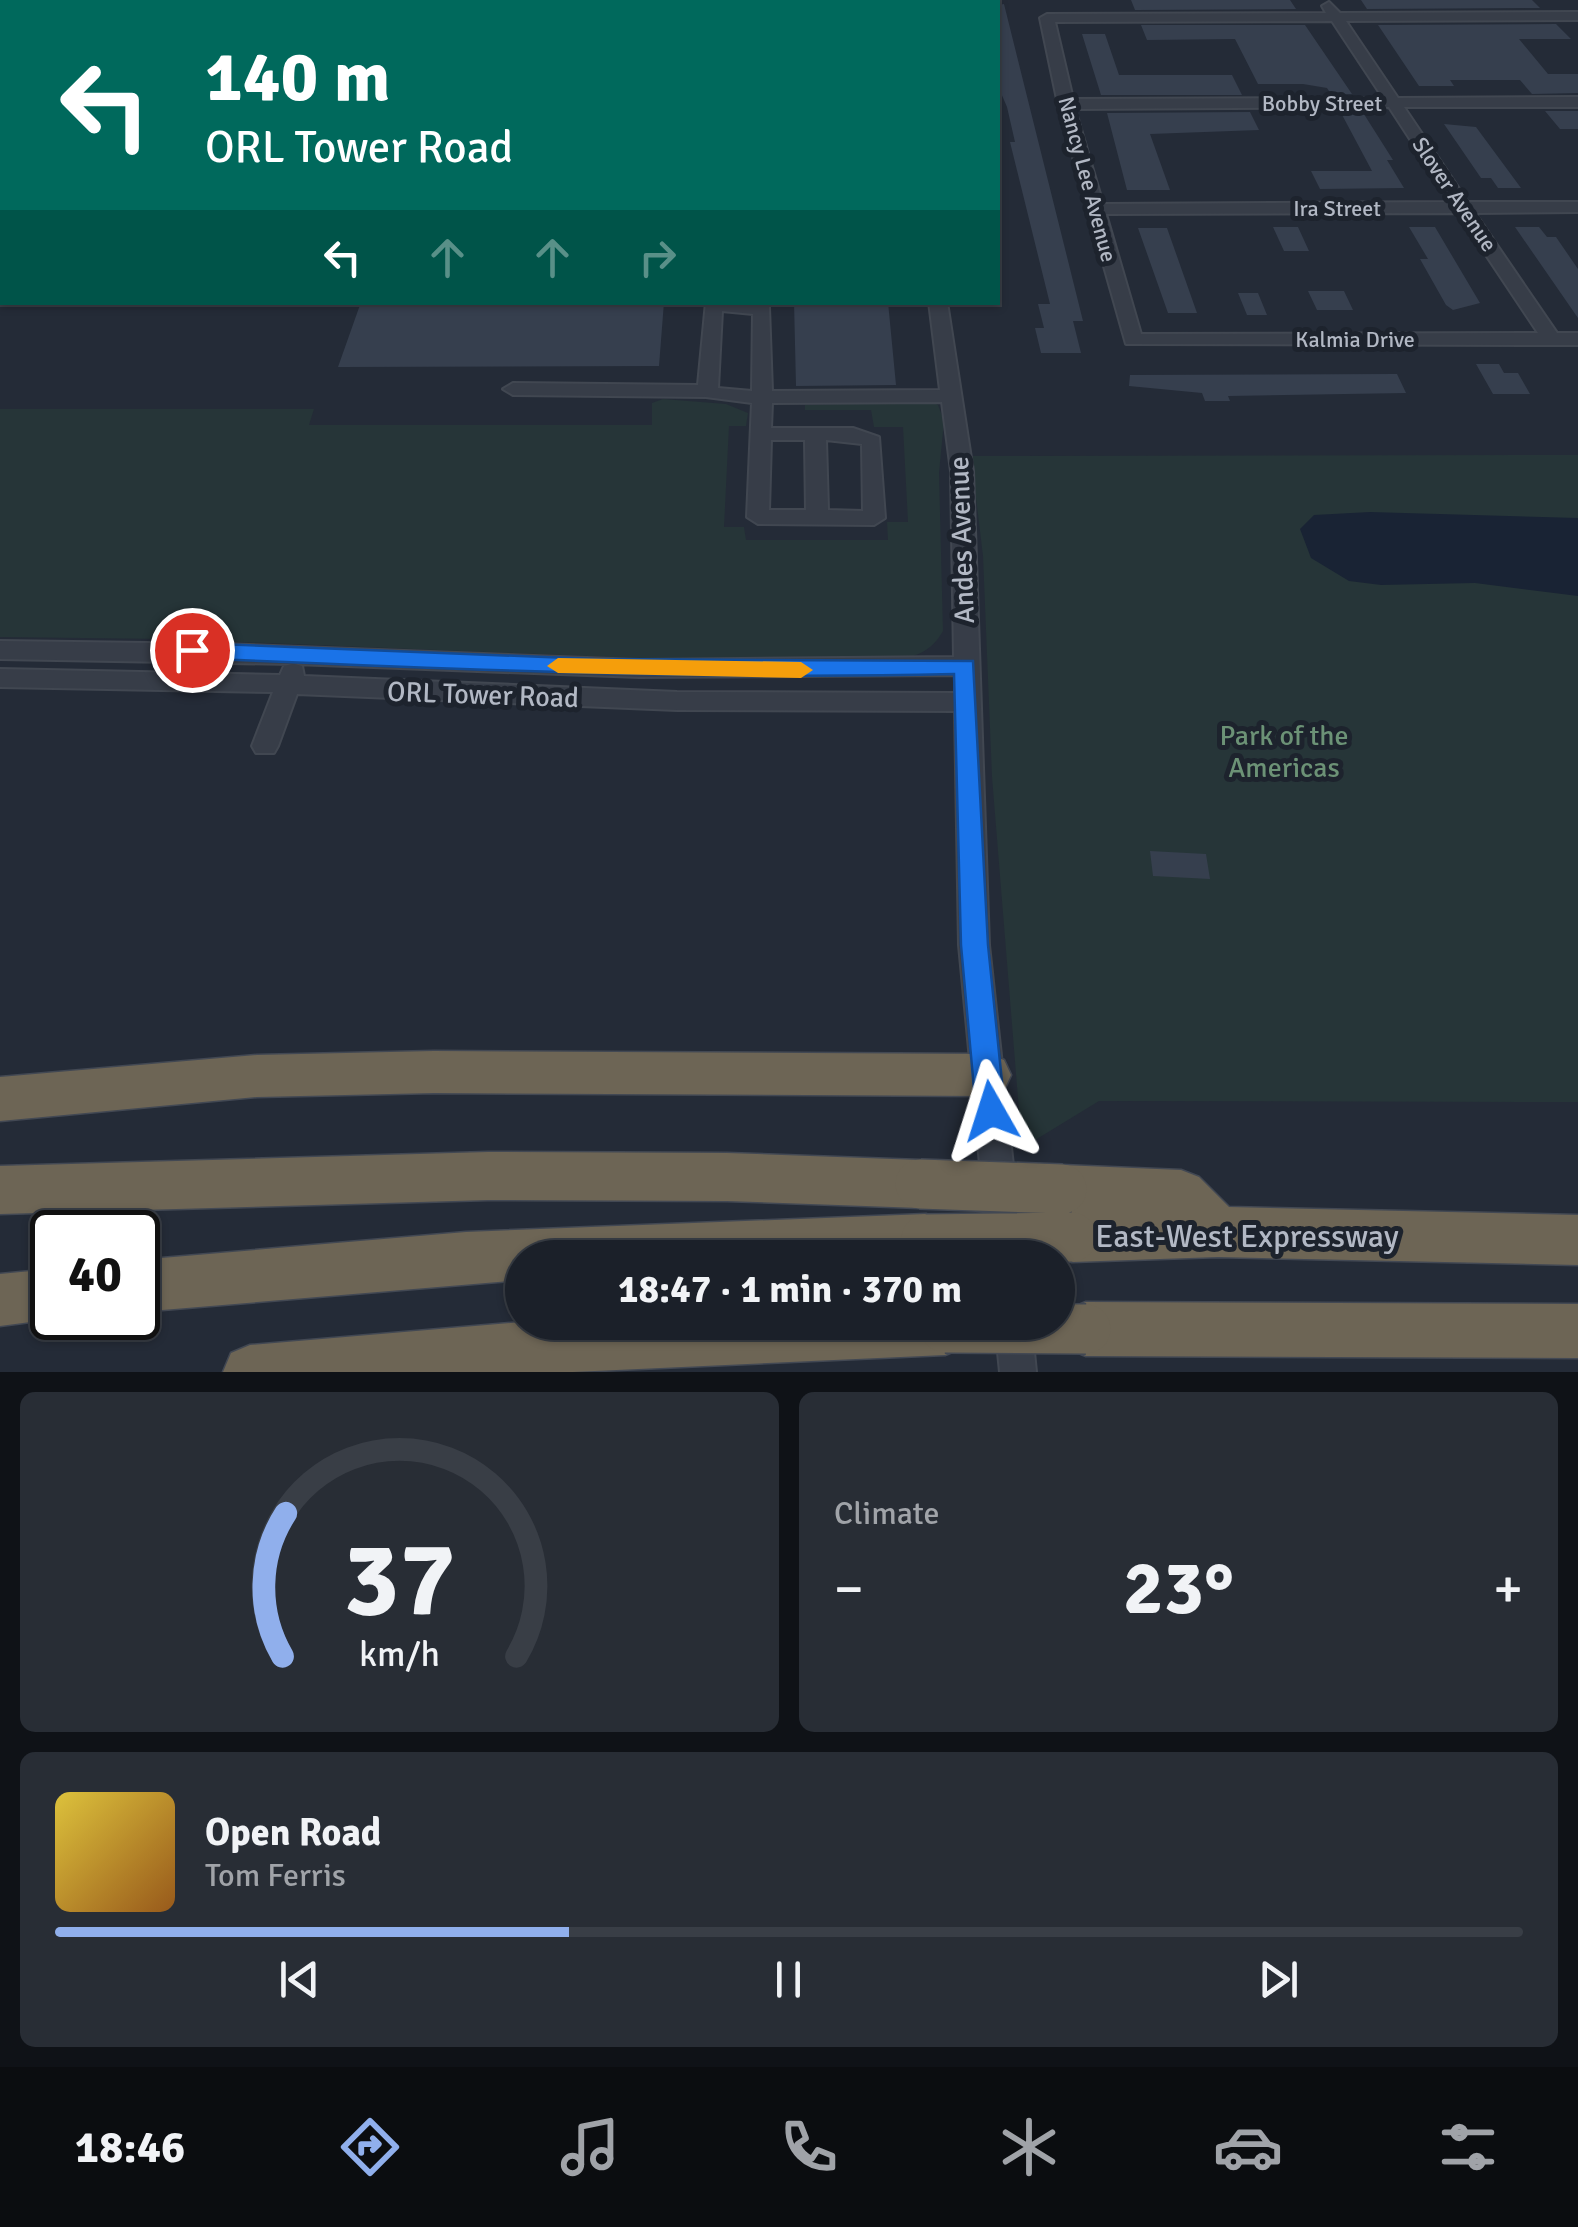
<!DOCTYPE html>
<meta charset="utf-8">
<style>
:root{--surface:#1b2029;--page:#282d35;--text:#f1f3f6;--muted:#a0a3a8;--line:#393e46;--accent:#90afec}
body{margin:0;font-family:Signika,sans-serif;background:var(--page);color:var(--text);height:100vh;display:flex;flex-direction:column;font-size:38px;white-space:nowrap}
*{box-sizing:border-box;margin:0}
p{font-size:32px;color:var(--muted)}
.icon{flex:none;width:55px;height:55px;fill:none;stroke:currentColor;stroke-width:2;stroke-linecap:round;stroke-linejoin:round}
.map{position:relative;height:1372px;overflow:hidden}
.sheet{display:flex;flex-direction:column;gap:20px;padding:20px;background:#0f1217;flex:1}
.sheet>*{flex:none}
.top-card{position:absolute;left:0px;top:0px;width:1000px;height:305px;box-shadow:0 2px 8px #0004,0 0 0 2px var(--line);background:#00695c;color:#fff;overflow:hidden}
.speed{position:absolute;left:30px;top:1210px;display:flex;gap:20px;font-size:50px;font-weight:700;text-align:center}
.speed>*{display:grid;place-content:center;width:130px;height:130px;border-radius:50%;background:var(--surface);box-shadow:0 2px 8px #0004,0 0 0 2px var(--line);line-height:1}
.speed .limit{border:5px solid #111;border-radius:15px;background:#fff;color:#111}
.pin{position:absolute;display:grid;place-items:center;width:85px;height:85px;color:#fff;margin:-42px;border:5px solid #fff;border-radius:50%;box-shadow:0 2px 10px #0007}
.me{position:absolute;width:110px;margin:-55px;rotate:354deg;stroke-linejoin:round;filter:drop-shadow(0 0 8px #0008)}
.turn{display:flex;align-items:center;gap:35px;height:210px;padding:0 40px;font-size:45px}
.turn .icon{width:130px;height:130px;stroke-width:2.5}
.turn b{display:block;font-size:70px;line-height:85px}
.lanes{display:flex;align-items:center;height:95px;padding:0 40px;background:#0003;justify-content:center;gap:50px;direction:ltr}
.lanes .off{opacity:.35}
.big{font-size:75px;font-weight:700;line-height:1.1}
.sheet .widget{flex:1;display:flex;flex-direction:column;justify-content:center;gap:15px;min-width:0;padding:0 35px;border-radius:15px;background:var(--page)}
.sheet .dial{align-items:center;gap:0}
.dial svg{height:260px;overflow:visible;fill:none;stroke:var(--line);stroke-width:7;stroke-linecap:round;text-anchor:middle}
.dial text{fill:var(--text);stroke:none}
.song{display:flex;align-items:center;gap:30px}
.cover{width:120px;height:120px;border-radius:15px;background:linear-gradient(135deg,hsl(50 70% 55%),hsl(30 70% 35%))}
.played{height:10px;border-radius:5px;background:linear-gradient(90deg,var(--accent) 35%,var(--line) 35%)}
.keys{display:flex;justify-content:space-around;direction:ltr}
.heat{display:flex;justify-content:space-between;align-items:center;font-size:55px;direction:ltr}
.sheet .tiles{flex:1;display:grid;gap:20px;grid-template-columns:1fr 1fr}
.widget:last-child{grid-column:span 2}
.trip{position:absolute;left:505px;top:1240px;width:570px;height:100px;border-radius:50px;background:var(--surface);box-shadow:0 2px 8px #0004,0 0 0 2px var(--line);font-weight:700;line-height:100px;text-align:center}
.dock{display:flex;height:160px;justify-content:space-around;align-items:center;background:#0b0d10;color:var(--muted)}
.dock .icon{width:70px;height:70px}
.dock .active{color:var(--accent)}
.dock b{font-size:45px;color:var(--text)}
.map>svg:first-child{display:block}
.green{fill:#263538}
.water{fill:#192334}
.building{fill:#363f4e}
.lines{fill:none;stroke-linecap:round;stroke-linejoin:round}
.minor-casing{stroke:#414751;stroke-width:4}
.highway-casing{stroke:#424853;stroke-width:3}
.minor{fill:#373d48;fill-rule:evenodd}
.highway{fill:#6d6555;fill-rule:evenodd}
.highway-bridge-casing{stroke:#424853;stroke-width:52;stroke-linecap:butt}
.highway-bridge{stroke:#6d6555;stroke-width:49}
.route{fill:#1a73e8;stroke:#114b97;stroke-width:2.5}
.slow{fill:#f59e0b}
.labels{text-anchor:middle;stroke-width:10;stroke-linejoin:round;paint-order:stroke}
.far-street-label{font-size:22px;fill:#b2b8c4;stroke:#1d232d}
.street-label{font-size:28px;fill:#b2b8c4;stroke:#1d232d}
.park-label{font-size:28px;fill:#6c9276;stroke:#1d232d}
.near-street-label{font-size:32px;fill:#b2b8c4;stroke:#1d232d}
</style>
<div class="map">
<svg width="1578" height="1372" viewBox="0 0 1578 1372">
<rect width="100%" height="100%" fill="#242b37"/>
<!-- green -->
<path class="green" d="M 0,0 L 180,0 L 2,2 L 0,254 Z
M 663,399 L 726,404 L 748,413 L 746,426 L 729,426 L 724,527 L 744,527 L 746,540 L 888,540 L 887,522 L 908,522 L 903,427 L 874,427 L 871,410 L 805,410 L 805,405 L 931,401 L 938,405 L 944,421 L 939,473 L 943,631 C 931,652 916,657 893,660 L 635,658 L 166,639 L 0,637 L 0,409 L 314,409 L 309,425 L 652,425 L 652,403 Z
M 1578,455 L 1578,1102 L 1099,1101 L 1022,1148 L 992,777 L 983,556 L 971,456 Z"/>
<!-- water -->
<path class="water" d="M 1370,512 L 1578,518 L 1578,596 L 1475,583 L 1381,585 L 1349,581 L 1311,558 L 1300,529 L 1314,515 Z"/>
<!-- building -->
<path class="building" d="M 1131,0 L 1290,0 L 1296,9 L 1135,10 Z
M 1361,0 L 1532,0 L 1540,8 L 1367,9 Z
M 1004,4 L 1083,321 L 1073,321 L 1081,353 L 1041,353 L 1035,328 L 1044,328 L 1038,304 L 1050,304 L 1010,142 L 1015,142 L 1007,107 L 998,86 L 998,5 Z
M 1556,24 L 1571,39 L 1519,39 L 1548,74 L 1578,74 L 1578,93 L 1532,94 L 1520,80 L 1450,80 L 1454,86 L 1419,86 L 1378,25 Z
M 1141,25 L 1305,25 L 1352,94 L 1331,94 L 1327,88 L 1303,84 L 1258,84 L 1235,39 L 1147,40 Z
M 1082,34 L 1105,34 L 1119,75 L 1232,75 L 1242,95 L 1101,95 Z
M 1340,111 L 1362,111 L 1393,160 L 1387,160 L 1404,188 L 1320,189 L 1311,171 L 1372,171 Z
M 1545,111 L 1578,111 L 1578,129 L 1560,129 Z
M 1250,112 L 1259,130 L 1150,134 L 1170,190 L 1127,190 L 1107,113 Z
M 1444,124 L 1476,127 L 1521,188 L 1498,188 L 1491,178 L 1481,178 Z
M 1273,227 L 1298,227 L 1309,251 L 1284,251 Z
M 1409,227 L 1435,227 L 1480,303 L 1453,310 L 1446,305 L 1420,259 L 1428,259 Z
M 1515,227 L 1539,227 L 1547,237 L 1556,237 L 1578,269 L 1578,318 Z
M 1138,228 L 1167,228 L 1197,313 L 1168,313 Z
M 1308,291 L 1344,291 L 1353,310 L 1317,310 Z
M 1238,293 L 1258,293 L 1267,315 L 1247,315 Z
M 361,302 L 664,302 L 659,366 L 338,367 Z
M 794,302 L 888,302 L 896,385 L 796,386 Z
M 1476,364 L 1499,364 L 1504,373 L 1518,373 L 1530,394 L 1493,394 Z
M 1397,374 L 1406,393 L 1228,396 L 1230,401 L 1205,401 L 1202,393 L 1129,386 L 1130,375 Z
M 1150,851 L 1206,854 L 1210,879 L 1153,876 Z"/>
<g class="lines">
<defs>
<path id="minor" d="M 1329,2 L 1340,13 L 1578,12 L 1578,20 L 1346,21 L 1398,98 L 1578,97 L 1578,107 L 1404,107 L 1468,202 L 1578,202 L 1578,212 L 1475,213 L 1557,333 L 1578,333 L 1578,345 L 1126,344 L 1058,104 L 1040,18 L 1047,14 L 1326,13 L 1322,6 ZM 1332,21 L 1383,98 L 1073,99 L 1055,22 ZM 1389,107 L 1451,202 L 1103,204 L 1075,109 ZM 1458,213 L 1538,333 L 1141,334 L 1106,214 Z
M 0,15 L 2,15 L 2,23 L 0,23 Z
M 706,302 L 757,302 L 769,307 L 772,391 L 940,390 L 929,302 L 947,302 L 973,471 L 989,945 L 1022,1248 L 1018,1258 L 992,1258 L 988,1248 L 959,945 L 955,711 L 677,710 L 297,694 L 278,746 L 274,753 L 256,753 L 252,746 L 273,692 L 0,687 L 0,669 L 280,675 L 284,666 L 292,664 L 0,659 L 0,641 L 222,644 L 639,660 L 954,657 L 951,471 L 942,402 L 772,403 L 771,428 L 853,428 L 879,437 L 885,518 L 874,525 L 758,524 L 747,517 L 752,403 L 706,397 L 513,395 L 503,389 L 513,383 L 698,385 ZM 722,311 L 753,314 L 752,391 L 718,388 ZM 771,440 L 805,440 L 806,510 L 769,510 ZM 826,440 L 862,444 L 863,511 L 828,510 ZM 295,664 L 639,677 L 955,675 L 955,693 L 677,692 L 304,676 L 302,666 Z
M 995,1322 L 1031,1322 L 1036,1372 L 1000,1372 Z"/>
<path id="highway" d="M 434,1051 L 987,1054 L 1004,1060 L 1011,1075 L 1004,1090 L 987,1096 L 434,1093 L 257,1097 L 0,1121 L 0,1077 L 257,1055 Z
M 488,1152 L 727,1153 L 920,1160 L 938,1167 L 945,1184 L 938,1201 L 920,1208 L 727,1201 L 488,1200 L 0,1214 L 0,1166 Z
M 1062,1165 L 1181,1170 L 1199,1177 L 1229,1207 L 1578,1215 L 1578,1265 L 1218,1257 L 1072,1262 L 1054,1255 L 1046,1237 L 1054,1219 L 1069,1213 L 1044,1206 L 1037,1189 L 1044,1172 Z
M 926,1214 L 944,1221 L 952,1239 L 942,1258 L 522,1258 L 522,1280 L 138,1312 L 138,1260 L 466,1232 Z
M 52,1269 L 52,1318 L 61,1318 L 0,1326 L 0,1274 Z
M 1086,1302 L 1578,1304 L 1578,1358 L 1086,1356 L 1067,1348 L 1059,1329 L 1067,1310 Z
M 522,1322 L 969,1322 L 972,1328 L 964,1347 L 945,1355 L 573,1372 L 223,1372 L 231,1353 L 250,1345 Z"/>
</defs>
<!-- minor casing -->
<use href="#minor" class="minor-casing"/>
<!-- highway casing -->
<use href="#highway" class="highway-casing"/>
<!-- minor -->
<use href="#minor" class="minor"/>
<!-- highway -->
<use href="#highway" class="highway"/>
<defs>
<path id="highway-bridge" d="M 920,1184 L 1062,1189
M 926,1239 L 1072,1237
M 945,1328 L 1086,1329"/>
</defs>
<!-- highway-bridge casing -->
<use href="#highway-bridge" class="highway-bridge-casing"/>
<!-- highway-bridge -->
<use href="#highway-bridge" class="highway-bridge"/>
</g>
<!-- route -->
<path class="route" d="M 192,643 L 594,659 L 973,661 L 988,945 L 1005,1111 L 1001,1121 L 991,1125 L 980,1121 L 976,1111 L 961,945 L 954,674 C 700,680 447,669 192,658 L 181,650 Z"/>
<!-- slow -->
<path class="slow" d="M 558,658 L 801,662 L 813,670 L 801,678 L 558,673 L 547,666 Z"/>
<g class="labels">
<!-- far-street labels -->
<g class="far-street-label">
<text x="1322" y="111">Bobby Street</text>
<text transform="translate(1088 179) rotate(75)" y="8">Nancy Lee Avenue</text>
<text transform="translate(1455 194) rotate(56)" y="8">Slover Avenue</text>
<text x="1337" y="216">Ira Street</text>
<text x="1355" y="347">Kalmia Drive</text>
</g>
<!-- street labels -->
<g class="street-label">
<text transform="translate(961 540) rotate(-92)" y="10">Andes Avenue</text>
<text transform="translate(483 694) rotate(2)" y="10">ORL Tower Road</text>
</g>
<!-- park labels -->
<g class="park-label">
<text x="1284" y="745">Park of the<tspan x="1284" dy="32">Americas</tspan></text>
</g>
<!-- near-street labels -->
<g class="near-street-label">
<text x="1247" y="1247">East-West Expressway</text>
</g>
</g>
</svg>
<div class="speed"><div class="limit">40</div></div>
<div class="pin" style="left:192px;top:650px;background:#d93025"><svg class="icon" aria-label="arrive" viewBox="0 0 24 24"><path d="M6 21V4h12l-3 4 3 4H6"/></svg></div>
<svg class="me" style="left:991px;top:1111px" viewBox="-20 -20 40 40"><path d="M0-17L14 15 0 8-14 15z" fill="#1a73e8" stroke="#fff" stroke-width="4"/></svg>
<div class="trip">18:47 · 1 min · 370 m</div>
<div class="top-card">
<div class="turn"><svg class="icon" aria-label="left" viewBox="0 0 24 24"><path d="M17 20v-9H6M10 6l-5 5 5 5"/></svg><div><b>140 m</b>ORL Tower Road</div></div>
<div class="lanes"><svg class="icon" aria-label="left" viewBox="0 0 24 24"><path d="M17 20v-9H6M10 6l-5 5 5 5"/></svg><svg class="icon off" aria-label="ahead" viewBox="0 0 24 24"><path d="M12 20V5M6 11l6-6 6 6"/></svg><svg class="icon off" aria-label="ahead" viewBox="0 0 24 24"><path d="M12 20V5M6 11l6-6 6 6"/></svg><svg class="icon off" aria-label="right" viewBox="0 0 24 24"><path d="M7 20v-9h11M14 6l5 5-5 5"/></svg></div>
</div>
</div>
<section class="sheet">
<div class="tiles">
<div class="widget dial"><svg viewBox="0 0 100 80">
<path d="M14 69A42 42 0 1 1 86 69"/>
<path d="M14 69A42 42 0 0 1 15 25" stroke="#90afec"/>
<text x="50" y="56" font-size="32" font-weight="700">37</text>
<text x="50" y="72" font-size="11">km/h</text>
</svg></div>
<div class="widget"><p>Climate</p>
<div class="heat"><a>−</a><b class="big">23°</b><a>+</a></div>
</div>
<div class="widget">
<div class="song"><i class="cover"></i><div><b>Open Road</b><p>Tom Ferris</p></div></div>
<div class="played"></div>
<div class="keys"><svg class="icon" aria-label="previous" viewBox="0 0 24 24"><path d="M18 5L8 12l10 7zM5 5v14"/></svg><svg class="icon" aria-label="pause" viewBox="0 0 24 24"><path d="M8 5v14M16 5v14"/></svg><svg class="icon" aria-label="next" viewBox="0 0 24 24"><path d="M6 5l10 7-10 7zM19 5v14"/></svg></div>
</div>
</div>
</section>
<nav class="dock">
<b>18:46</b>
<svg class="icon active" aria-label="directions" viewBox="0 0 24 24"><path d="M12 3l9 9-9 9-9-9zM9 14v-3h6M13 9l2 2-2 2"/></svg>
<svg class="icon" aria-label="music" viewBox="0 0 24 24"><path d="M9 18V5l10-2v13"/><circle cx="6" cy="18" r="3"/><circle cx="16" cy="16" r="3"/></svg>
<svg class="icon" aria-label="phone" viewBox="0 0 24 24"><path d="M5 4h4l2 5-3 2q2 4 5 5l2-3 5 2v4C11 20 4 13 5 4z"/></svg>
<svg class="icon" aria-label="climate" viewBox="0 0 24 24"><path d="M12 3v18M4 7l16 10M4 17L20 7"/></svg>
<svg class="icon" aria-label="car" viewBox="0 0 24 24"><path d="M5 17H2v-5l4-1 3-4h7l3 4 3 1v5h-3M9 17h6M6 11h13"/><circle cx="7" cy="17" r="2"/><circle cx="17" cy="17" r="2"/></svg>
<svg class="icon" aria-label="filters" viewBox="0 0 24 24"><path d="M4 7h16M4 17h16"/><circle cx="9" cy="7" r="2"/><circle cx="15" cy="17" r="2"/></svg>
</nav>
